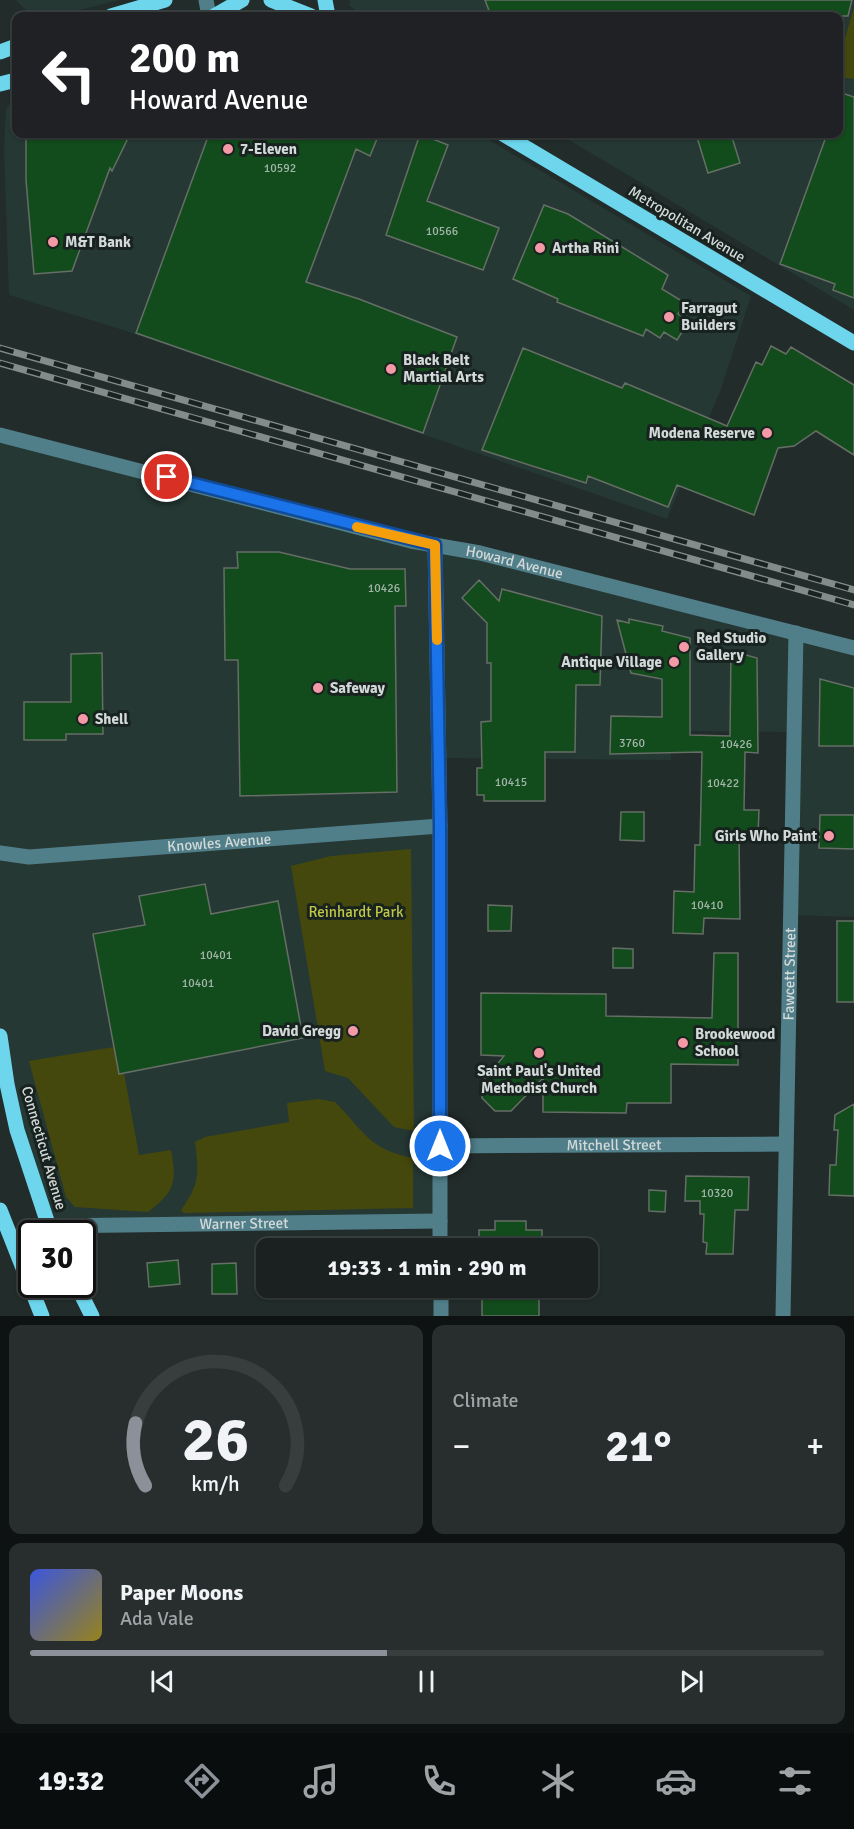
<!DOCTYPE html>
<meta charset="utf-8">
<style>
:root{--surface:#1a2120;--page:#272e2d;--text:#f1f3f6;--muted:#9fa3a5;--line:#383e3e;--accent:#8c9099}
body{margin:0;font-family:Signika,sans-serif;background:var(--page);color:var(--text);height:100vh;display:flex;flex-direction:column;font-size:22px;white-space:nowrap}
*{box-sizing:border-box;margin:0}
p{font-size:20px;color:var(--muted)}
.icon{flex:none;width:33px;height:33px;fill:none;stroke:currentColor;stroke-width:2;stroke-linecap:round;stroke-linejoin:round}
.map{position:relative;height:1316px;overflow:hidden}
.details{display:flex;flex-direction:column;gap:9px;padding:9px;background:#0e1212;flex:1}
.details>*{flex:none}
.top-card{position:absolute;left:12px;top:12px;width:831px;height:126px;border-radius:12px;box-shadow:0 2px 4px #0004,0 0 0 2px var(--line);background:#202124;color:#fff;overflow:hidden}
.speed{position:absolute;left:18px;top:1220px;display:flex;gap:12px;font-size:30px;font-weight:700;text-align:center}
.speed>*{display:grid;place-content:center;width:78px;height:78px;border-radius:50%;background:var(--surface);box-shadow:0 2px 4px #0004,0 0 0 2px var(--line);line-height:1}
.speed .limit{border:3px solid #111;border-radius:9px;background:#fff;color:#111}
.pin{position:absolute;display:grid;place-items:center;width:51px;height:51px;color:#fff;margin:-26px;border:3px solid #fff;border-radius:50%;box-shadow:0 2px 6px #0007}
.me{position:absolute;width:66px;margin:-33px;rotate:0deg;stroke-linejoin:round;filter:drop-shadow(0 0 4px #0008)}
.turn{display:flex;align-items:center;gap:21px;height:126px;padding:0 18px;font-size:27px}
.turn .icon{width:78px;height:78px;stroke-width:2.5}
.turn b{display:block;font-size:42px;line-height:51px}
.big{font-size:45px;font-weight:700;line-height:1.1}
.details .card{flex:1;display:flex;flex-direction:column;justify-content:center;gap:9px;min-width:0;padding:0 21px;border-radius:12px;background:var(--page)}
.details .dial{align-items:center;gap:0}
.dial svg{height:156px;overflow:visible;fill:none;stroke:var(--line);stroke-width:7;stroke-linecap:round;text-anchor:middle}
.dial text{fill:var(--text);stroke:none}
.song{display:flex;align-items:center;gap:18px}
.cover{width:72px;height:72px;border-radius:9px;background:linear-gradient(135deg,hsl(230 70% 55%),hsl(50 70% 35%))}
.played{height:6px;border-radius:3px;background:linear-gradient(90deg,var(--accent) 45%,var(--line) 45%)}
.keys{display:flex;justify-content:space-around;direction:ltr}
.heat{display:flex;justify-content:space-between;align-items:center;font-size:33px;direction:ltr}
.details .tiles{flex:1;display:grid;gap:9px;grid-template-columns:1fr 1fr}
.card:last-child{grid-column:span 2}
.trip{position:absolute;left:256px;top:1238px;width:342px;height:60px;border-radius:12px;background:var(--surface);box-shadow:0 2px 4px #0004,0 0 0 2px var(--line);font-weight:700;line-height:60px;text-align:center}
.menu{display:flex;height:96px;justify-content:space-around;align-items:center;background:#0a0d0d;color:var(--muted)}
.menu .icon{width:42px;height:42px}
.menu .selected{color:var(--accent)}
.menu b{font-size:27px;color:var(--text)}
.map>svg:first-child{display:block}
.built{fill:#253834}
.green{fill:#45480c}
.building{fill:#124b1c;stroke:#666e66;stroke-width:1.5}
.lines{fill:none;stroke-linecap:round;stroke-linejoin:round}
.minor{stroke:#507f8a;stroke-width:15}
.major{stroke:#6dd6ed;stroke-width:15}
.rail-casing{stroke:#848c8b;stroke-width:7}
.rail{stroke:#182320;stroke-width:4.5;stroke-dasharray:14;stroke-linecap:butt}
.route-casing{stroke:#114b97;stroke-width:15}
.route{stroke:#1a73e8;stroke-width:10}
.slow{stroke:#f59e0b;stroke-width:10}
.poi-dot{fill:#f49aa6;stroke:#182320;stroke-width:2}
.labels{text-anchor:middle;stroke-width:6;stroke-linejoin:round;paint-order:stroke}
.number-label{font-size:12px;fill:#a3b6a9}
.poi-label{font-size:15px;font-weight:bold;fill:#d3d9d8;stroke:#182320;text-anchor:start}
.street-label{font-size:15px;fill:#d3d9d8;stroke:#182320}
.park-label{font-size:15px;fill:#c1c847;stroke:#182320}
</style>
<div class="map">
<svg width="854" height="1316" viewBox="0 0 854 1316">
<rect width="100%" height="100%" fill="#222c2a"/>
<!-- built -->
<path class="built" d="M 16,0 L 119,0 L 56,16 L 32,16 Z
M 350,0 L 854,0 L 854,7 L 839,59 L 838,16 L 366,16 L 349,6 Z
M 839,77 L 854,79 L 854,310 L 559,134 L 838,134 Z
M 16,94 L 16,134 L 479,134 L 751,296 L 721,389 L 667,519 L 120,329 L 9,295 L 4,150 L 6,109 Z
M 0,435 L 854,648 L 854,917 L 791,915 L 794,732 L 672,731 L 671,760 L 439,758 L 440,1221 L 48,1226 L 0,1036 Z"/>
<!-- green -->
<path class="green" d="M 854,7 L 854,79 L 839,77 L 839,59 Z
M 411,849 L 414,1131 L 394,1127 L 348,1078 L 325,1071 L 291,866 L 331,856 Z
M 114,1047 L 119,1074 L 124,1073 L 139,1155 L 171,1150 C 177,1183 175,1191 148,1212 L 75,1207 L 66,1197 L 29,1061 Z
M 318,1099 L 335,1102 C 365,1132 368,1149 413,1158 L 413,1208 L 183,1213 L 181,1210 C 200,1183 199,1174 195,1142 L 205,1137 L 289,1122 L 287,1103 Z"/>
<!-- building -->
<path class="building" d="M 485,0 L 852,0 L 848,16 L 491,16 Z
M 842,93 L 854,97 L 854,298 L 833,290 L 835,284 L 780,264 L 827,134 L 838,134 L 838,101 Z
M 26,134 L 130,134 L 112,171 L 110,168 L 72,271 L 34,274 L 26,180 Z
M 209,134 L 379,134 L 370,156 L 356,149 L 306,282 L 359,299 L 457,337 L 423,433 L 136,333 Z
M 420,134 L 448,145 L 427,201 L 499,228 L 483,270 L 386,235 Z
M 696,134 L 731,134 L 740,163 L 708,173 Z
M 544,205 L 568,214 L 668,275 L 662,289 L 685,303 L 678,314 L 689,321 L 677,340 L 664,332 L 660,338 L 646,329 L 643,336 L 557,302 L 558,299 L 513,279 Z
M 771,346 L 786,354 L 791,347 L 854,385 L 854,455 L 816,431 L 794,446 L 778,448 L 754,515 L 677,485 L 668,507 L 588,476 L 586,483 L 482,450 L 523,348 L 622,388 L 625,383 L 727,426 L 756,362 L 762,365 Z
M 237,552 L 279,552 L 350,569 L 405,569 L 406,606 L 395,606 L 397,792 L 240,796 L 238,660 L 225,660 L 224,568 L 238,568 Z
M 479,580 L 499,601 L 502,589 L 602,616 L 600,685 L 576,685 L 575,752 L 545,752 L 545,801 L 484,801 L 484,795 L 477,795 L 477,768 L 482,768 L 481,722 L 491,721 L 491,663 L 487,663 L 487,623 L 462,598 Z
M 629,619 L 663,626 L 662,631 L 690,638 L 690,735 L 730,736 L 731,651 L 757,658 L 758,753 L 745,752 L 744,810 L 759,810 L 758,835 L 739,834 L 740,919 L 704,918 L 703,934 L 673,933 L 674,891 L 694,892 L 695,845 L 700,845 L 702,752 L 610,754 L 611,716 L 662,717 L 662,679 L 631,673 L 617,620 L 629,623 Z
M 102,653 L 103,734 L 66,734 L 66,740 L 24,740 L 24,702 L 71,702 L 71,654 Z
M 820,679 L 854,688 L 854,746 L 819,746 Z
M 621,812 L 644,812 L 644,841 L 620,840 Z
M 820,815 L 854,815 L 854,849 L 819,848 Z
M 205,884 L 211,914 L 278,901 L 303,1038 L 119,1074 L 93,934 L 145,925 L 139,896 Z
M 488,905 L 512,906 L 511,931 L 488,931 Z
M 837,921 L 854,921 L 854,1002 L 837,1002 Z
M 613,948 L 633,949 L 633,968 L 613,968 Z
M 714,953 L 738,953 L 738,1065 L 671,1064 L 671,1103 L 627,1103 L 626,1113 L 543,1112 L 543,1078 L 511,1111 L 495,1111 L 482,1098 L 483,1081 L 504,1056 L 481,1055 L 481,993 L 606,994 L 606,1016 L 712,1018 Z
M 854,1104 L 854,1196 L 829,1195 L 830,1165 L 836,1165 L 838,1130 L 834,1130 L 835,1115 Z
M 686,1176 L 749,1177 L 748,1210 L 735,1210 L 733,1254 L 706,1254 L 707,1243 L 703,1242 L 704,1214 L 700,1214 L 700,1201 L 685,1201 Z
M 649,1190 L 666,1191 L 665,1212 L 649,1211 Z
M 495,1221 L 526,1221 L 526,1230 L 542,1230 L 542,1248 L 479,1248 L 479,1230 L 495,1230 Z
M 178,1260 L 180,1284 L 149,1287 L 147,1263 Z
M 236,1263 L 237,1294 L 212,1294 L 212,1264 Z
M 482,1287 L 539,1287 L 539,1316 L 482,1316 Z"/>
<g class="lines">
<!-- minor -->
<g class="minor">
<path d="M 206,0 L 209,16"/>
<path id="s1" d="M 0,435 L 411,541 L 480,553 L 854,648"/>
<path d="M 435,545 L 440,826 L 440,1248"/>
<path id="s2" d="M 0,853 L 29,857 L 440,826"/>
<path id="s3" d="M 440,1146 L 786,1144"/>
<path id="s4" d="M 48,1226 L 440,1221"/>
<path d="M 441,1287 L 441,1316"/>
<path id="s5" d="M 783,1316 L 796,633"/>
</g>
<!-- major -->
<path class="major" d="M 271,0 L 311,16
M 325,0 L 328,16
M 111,16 L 165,0
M 214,16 L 242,0
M 0,52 L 16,46
M 0,84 L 16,80
M 503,134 L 854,343
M 0,1036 L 7,1084 L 17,1130 L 51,1233
M 0,1210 L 42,1316
M 76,1284 L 92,1316"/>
<defs>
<path id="rail" d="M 0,348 L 854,590
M 0,363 L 854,605"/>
</defs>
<!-- rail casing -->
<use href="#rail" class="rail-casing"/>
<!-- rail -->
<use href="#rail" class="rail"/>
</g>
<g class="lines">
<defs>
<path id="route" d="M 167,477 L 435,545 L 440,825 L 440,1146"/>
</defs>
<!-- route casing -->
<use href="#route" class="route-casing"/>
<!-- route -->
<use href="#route" class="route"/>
<!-- slow -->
<path class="slow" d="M 357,527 L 435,545 L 437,640"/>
</g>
<!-- markers -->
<g class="poi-dot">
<circle cx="228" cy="149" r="6"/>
<circle cx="53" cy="242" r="6"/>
<circle cx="540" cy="248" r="6"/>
<circle cx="669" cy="317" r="6"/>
<circle cx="391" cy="369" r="6"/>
<circle cx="767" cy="433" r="6"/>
<circle cx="684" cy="647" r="6"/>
<circle cx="674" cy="662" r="6"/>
<circle cx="318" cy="688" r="6"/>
<circle cx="83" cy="719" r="6"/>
<circle cx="829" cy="836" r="6"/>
<circle cx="353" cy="1031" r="6"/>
<circle cx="683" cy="1043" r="6"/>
<circle cx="539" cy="1053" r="6"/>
</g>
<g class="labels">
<!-- number labels -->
<g class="number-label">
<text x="280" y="172">10592</text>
<text x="442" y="235">10566</text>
<text x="384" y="592">10426</text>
<text x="632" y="747">3760</text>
<text x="736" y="748">10426</text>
<text x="511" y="786">10415</text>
<text x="723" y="787">10422</text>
<text x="707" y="909">10410</text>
<text x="216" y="959">10401</text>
<text x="198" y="987">10401</text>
<text x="717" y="1197">10320</text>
</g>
<!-- poi labels -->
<g class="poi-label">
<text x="240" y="154">7-Eleven</text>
<text x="65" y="247">M&amp;T Bank</text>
<text x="552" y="253">Artha Rini</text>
<text x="681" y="313">Farragut<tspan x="681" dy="17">Builders</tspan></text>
<text x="403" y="365">Black Belt<tspan x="403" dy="17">Martial Arts</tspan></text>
<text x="755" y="438" text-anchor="end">Modena Reserve</text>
<text x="696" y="643">Red Studio<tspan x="696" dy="17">Gallery</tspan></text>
<text x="662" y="667" text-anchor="end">Antique Village</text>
<text x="330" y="693">Safeway</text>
<text x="95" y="724">Shell</text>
<text x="817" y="841" text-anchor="end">Girls Who Paint</text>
<text x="341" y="1036" text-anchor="end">David Gregg</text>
<text x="695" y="1039">Brookewood<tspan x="695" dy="17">School</tspan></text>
<text x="539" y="1076" text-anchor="middle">Saint Paul's United<tspan x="539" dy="17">Methodist Church</tspan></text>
</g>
<!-- street labels -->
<g class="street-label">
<text transform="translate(687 224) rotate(31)" y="5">Metropolitan Avenue</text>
<text dy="5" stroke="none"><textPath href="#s1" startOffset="530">Howard Avenue</textPath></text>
<text dy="5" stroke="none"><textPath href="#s2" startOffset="220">Knowles Avenue</textPath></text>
<text dy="5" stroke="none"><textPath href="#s5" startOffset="342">Fawcett Street</textPath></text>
<text dy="5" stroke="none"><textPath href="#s3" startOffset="174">Mitchell Street</textPath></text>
<text transform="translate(44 1148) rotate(74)" y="5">Connecticut Avenue</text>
<text dy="5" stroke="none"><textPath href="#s4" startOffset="196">Warner Street</textPath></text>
</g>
<!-- park labels -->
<g class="park-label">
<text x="356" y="917">Reinhardt Park</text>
</g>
</g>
</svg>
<div class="speed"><div class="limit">30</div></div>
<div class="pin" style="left:167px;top:477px;background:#d93025"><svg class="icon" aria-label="arrive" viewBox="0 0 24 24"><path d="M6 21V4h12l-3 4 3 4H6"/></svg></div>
<svg class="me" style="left:440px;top:1146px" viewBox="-20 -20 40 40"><circle r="17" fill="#1a73e8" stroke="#fff" stroke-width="3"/><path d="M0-11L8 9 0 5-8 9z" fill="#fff"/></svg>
<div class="trip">19:33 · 1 min · 290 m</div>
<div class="top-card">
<div class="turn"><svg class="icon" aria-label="left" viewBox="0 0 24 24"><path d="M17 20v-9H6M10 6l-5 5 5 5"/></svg><div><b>200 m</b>Howard Avenue</div></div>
</div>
</div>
<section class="details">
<div class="tiles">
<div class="card dial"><svg viewBox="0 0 100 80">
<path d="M14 69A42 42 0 1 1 86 69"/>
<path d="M14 69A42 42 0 0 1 9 37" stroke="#8c9099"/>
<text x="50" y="56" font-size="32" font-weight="700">26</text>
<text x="50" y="72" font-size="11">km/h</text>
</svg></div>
<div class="card"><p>Climate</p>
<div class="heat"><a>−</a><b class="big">21°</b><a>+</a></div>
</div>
<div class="card">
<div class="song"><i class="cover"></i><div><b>Paper Moons</b><p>Ada Vale</p></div></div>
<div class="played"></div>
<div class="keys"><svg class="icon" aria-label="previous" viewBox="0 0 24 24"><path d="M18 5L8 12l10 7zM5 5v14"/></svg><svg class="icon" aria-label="pause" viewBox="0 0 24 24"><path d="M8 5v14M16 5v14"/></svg><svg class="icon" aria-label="next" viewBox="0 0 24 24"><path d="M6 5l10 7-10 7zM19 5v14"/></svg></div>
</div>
</div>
</section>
<nav class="menu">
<b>19:32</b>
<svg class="icon selected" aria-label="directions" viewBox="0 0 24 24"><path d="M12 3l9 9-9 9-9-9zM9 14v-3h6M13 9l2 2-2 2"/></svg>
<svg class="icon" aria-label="music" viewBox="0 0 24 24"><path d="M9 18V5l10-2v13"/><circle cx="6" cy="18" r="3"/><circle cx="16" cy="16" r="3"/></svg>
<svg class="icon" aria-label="phone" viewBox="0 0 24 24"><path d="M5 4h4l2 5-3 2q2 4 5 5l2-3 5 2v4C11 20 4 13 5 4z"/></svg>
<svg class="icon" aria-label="climate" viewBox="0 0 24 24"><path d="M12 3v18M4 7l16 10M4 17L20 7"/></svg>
<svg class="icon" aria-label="car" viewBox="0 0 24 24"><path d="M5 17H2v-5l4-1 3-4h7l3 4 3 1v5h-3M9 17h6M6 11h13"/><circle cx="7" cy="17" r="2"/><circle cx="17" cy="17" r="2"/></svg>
<svg class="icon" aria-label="filters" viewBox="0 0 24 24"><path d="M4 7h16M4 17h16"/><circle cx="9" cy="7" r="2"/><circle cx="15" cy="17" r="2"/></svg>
</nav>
